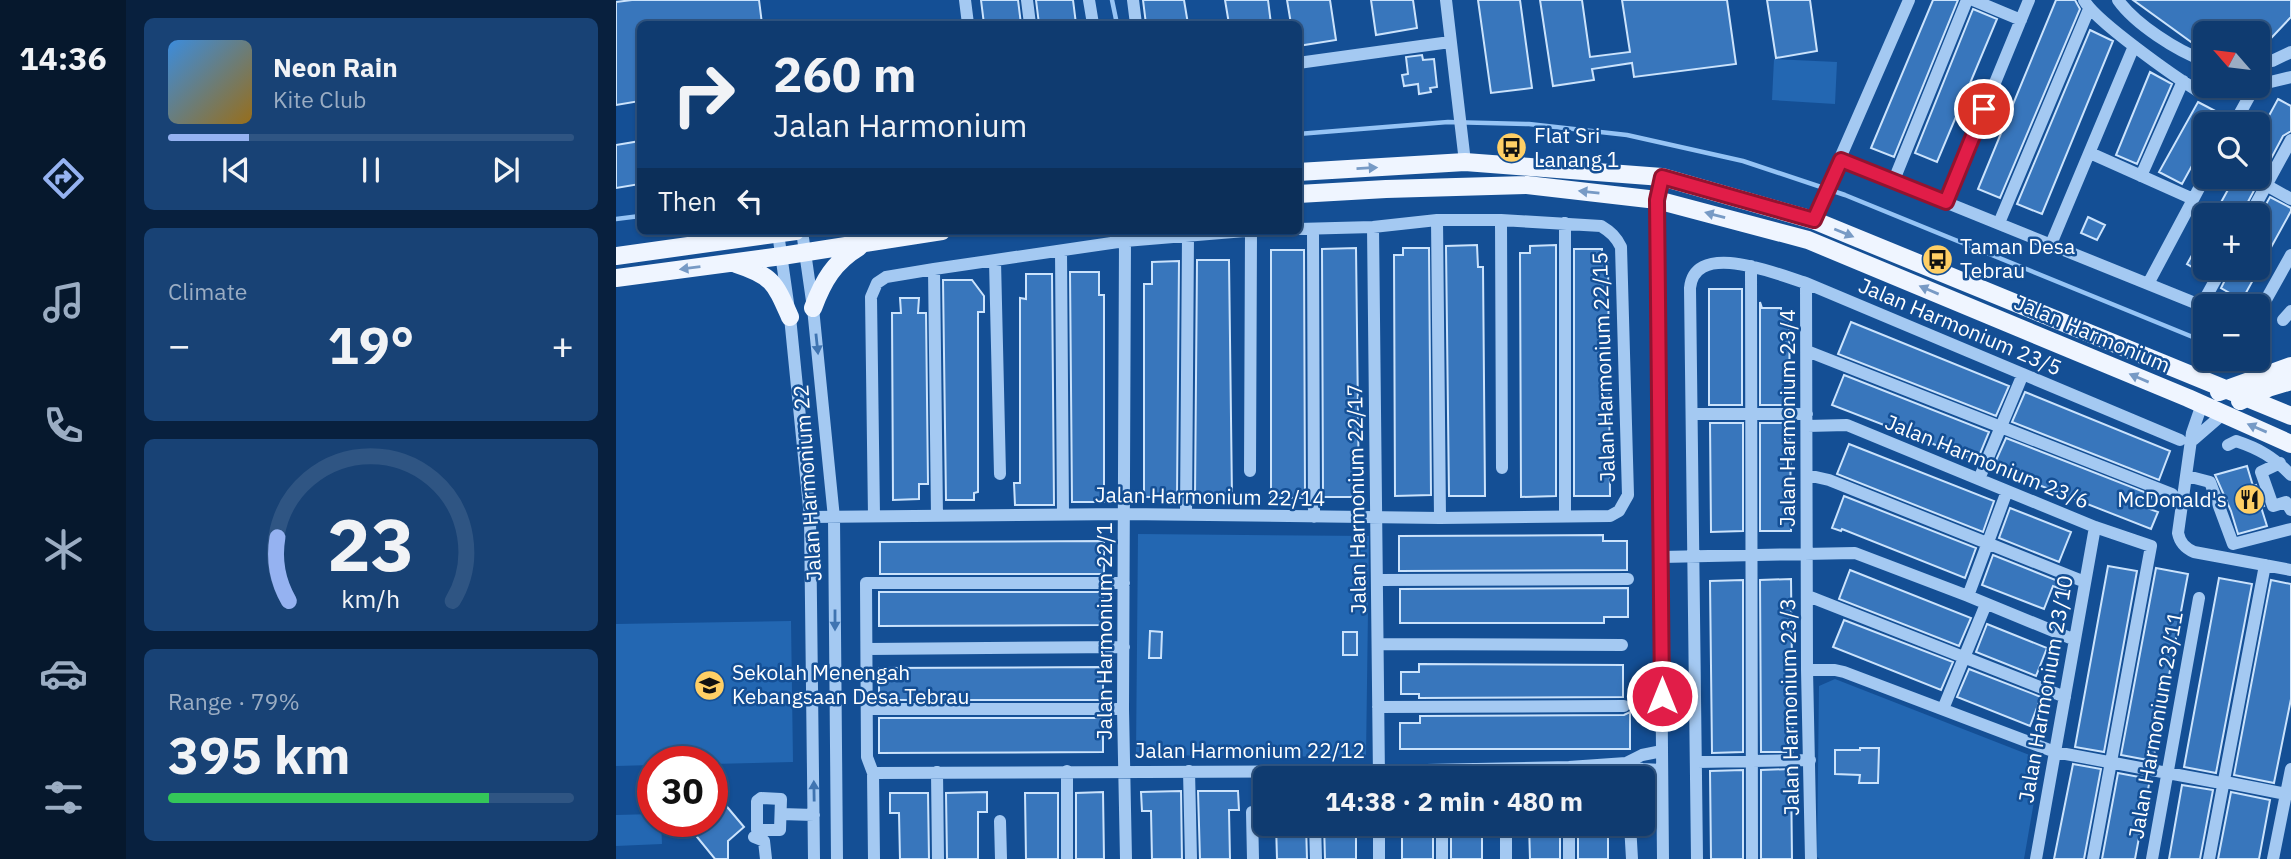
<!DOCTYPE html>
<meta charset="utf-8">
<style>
:root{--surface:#0f3b70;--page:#184275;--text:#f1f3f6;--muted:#9badc3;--line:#2f5583;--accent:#95b2f1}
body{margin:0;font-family:"IBM Plex Sans",sans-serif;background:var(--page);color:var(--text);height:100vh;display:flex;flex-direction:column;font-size:26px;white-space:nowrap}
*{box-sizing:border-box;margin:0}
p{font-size:23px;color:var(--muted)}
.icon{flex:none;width:38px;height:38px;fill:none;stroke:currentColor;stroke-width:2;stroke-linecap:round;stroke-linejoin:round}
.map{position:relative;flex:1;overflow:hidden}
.sheet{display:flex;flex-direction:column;gap:18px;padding:18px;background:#08203e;width:490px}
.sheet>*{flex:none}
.hud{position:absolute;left:21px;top:21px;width:665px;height:214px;border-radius:10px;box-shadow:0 2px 5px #0004,0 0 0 2px var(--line);background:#0f3b70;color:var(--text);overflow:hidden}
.needle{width:46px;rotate:298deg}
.fabs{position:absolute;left:1577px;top:21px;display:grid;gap:14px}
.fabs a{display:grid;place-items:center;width:77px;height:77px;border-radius:10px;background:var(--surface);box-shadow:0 2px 5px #0004,0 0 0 2px var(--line);font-size:35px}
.speed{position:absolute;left:21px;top:746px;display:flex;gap:14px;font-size:35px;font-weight:700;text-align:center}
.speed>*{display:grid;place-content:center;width:91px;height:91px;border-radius:50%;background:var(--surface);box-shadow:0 2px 5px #0004,0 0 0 2px var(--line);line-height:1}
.speed .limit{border:10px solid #d22;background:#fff;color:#111}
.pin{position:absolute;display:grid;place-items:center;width:60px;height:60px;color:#fff;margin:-30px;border:4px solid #fff;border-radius:50%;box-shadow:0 2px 7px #0007}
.me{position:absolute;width:77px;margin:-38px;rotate:0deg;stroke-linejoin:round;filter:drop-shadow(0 0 5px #0008)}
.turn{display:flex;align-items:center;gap:24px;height:147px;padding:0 21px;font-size:32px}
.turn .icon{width:91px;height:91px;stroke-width:2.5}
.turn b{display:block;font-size:49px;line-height:60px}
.then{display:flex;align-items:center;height:66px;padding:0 21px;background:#0003;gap:14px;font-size:26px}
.big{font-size:52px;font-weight:700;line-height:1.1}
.sheet .card{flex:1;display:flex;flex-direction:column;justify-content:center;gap:10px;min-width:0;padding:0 24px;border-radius:10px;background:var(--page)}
.sheet .dial{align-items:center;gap:0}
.dial svg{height:182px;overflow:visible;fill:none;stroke:var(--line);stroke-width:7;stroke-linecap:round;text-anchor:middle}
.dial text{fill:var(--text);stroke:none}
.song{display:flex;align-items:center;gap:21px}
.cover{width:84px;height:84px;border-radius:10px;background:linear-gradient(135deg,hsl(210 70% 55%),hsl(40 70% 35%))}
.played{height:7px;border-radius:4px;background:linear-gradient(90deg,var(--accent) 20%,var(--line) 20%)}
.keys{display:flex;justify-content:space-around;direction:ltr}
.heat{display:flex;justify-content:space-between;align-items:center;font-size:38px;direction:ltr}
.charge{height:10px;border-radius:5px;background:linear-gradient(90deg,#34c759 79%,var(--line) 0)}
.trip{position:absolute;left:637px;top:766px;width:402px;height:70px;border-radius:10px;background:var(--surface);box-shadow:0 2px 5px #0004,0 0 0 2px var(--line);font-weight:700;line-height:70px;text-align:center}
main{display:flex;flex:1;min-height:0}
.tabs{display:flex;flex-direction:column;width:126px;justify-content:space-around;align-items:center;background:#06182d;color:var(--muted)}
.tabs .icon{width:49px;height:49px}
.tabs .on{color:var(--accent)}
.tabs b{font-size:32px;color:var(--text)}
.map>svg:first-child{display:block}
.green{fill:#2367b2}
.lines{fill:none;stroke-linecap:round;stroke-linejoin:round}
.stream{stroke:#96c4f5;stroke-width:4.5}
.building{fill:#3876bc;stroke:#cbe3fc;stroke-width:2}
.minor{stroke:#a4c9f2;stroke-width:12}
.major{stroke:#eff5ff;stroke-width:18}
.oneway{fill:#779ac5}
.oneway2{fill:#3f74b1}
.route-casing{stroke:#92132f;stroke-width:18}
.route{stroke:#e11d48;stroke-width:12}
.labels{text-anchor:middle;stroke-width:5;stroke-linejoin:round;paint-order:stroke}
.poi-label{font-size:21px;fill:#fff;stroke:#144f95;text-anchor:start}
.street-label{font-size:21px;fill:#fff;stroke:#144f95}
</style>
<main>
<nav class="tabs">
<b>14:36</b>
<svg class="icon on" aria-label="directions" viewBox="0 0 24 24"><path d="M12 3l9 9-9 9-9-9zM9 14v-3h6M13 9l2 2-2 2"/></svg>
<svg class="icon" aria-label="music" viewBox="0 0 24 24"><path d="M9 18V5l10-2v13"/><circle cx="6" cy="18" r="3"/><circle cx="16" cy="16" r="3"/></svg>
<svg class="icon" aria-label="phone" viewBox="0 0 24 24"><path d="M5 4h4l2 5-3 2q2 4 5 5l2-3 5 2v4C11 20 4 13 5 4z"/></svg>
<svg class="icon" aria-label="climate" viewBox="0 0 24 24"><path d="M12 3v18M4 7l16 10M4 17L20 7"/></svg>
<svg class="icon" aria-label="car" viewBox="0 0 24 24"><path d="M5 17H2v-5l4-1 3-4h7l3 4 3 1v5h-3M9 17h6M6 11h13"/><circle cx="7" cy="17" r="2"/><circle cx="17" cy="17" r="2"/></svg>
<svg class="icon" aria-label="filters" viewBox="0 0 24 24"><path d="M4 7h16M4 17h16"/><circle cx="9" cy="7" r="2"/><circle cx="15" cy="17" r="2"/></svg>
</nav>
<section class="sheet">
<div class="card">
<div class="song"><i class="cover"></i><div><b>Neon Rain</b><p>Kite Club</p></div></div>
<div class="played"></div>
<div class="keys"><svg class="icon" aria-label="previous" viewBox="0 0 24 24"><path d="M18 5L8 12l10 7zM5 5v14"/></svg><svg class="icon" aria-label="pause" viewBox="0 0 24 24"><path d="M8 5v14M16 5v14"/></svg><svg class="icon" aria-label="next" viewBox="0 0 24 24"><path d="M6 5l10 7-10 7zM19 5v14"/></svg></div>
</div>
<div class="card"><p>Climate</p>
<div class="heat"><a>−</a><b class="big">19°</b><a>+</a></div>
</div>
<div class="card dial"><svg viewBox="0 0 100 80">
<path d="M14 69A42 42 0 1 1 86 69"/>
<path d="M14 69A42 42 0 0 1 9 41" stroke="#95b2f1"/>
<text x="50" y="56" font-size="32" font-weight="700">23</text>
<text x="50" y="72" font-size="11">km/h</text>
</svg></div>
<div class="card"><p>Range · 79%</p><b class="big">395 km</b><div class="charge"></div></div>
</section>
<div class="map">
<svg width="1675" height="859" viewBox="0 0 1675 859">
<rect width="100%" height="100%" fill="#144f95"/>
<!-- green -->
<path class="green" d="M 1158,59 L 1221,62 L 1219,104 L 1156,100 Z
M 522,534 L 753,536 L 750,757 L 520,755 Z
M 175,621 L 177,762 L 96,764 L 96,761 L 37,761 L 37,765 L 0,766 L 0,624 Z
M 1219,679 L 1416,756 L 1424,767 L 1408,859 L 1204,859 L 1201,857 L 1203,686 Z
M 37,814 L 37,821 L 45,821 L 46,844 L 0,846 L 0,815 Z"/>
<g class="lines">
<!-- stream -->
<path class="stream" d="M 496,0 L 501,24
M 682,134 L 832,122 L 913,124 L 1011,135 L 1127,161 L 1229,195 L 1589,342
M 0,219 L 24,216
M 1629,359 L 1651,367"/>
</g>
<!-- building -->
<path class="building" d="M 16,0 L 143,0 L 146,24 L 24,24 L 24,101 L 0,105 L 0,2 Z
M 365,0 L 402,0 L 405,24 L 368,24 Z
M 420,0 L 457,0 L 460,24 L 423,24 Z
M 527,0 L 568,0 L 572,24 L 530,24 Z
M 609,0 L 652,0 L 655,24 L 613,24 Z
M 671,0 L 714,0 L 720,40 L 682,46 L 682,24 L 675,24 Z
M 755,0 L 797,0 L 801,28 L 760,35 Z
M 862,0 L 904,0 L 916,88 L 875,93 Z
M 924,0 L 966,0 L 974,57 L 1014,52 L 1006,0 L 1111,0 L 1120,64 L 1018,77 L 1016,63 L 976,69 L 978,80 L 937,86 Z
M 1151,0 L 1194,0 L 1201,51 L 1160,58 Z
M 1317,0 L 1342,0 L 1278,157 L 1255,148 Z
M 1440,0 L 1459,0 L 1464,9 L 1384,198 L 1362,189 Z
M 1517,0 L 1675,0 L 1675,17 L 1642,52 L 1642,33 L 1589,33 L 1589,52 Z
M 1357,9 L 1381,19 L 1321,162 L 1299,153 Z
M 1474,30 L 1497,41 L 1426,214 L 1401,204 Z
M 806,55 L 807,60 L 818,59 L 821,87 L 814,88 L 815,92 L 803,94 L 802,84 L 788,86 L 786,75 L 792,74 L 790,57 Z
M 1534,72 L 1556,84 L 1521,164 L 1500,155 Z
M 1662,99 L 1675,106 L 1675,131 L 1667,136 L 1625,215 L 1598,215 L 1619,177 L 1642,177 L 1642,136 Z
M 1582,102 L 1605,114 L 1599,124 L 1589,124 L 1589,142 L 1566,184 L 1543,172 Z
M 24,141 L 24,184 L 0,188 L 0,145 Z
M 1654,197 L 1675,208 L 1675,211 L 1626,300 L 1605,288 L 1615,268 L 1642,268 L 1642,219 Z
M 1472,217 L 1489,225 L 1481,240 L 1465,233 Z
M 1589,232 L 1589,268 L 1596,268 L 1592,276 L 1571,264 Z
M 861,245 L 862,267 L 867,267 L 869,496 L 833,496 L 830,246 Z
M 940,245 L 940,496 L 905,497 L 904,253 L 914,253 L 914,246 Z
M 740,248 L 743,497 L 707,497 L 706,249 Z
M 787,248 L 813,248 L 815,495 L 779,496 L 778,255 L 787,255 Z
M 958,249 L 986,249 L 986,255 L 992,256 L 994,496 L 958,496 Z
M 655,250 L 688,250 L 689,498 L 655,498 Z
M 581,260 L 613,260 L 616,497 L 579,497 Z
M 563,261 L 561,497 L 528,497 L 528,284 L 536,284 L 536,262 Z
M 454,272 L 483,272 L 483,295 L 488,295 L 488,502 L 456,502 Z
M 410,274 L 436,274 L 438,505 L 399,505 L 398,483 L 404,483 L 404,298 L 410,299 Z
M 327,280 L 356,280 L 368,296 L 368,312 L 362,312 L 362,492 L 358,493 L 358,500 L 330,500 Z
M 1093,289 L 1126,289 L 1126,405 L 1093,405 Z
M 284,298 L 303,298 L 302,313 L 310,313 L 312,484 L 303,484 L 303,499 L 277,500 L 276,313 L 285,313 Z
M 1144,302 L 1146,308 L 1165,308 L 1165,312 L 1173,312 L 1174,405 L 1144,405 Z
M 1235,322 L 1393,386 L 1380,416 L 1222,354 Z
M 1228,375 L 1373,432 L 1361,461 L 1216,405 Z
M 1409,392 L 1554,451 L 1543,480 L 1396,422 Z
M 1094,423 L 1127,423 L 1127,531 L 1095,532 Z
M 1144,423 L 1174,423 L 1175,531 L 1144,531 Z
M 1390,438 L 1536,495 L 1531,508 L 1542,512 L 1535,529 L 1377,467 Z
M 1233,444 L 1378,501 L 1367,532 L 1221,474 Z
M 1631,466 L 1637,486 L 1640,485 L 1648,506 L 1645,507 L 1651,526 L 1622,534 L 1615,511 L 1599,475 Z
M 1228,496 L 1360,548 L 1349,578 L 1226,529 L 1225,531 L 1216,528 Z
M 1394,508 L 1455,532 L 1443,562 L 1383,538 Z
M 987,535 L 987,541 L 1011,541 L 1011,570 L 783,571 L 783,536 Z
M 488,541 L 488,574 L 264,574 L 264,542 Z
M 1377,555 L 1452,585 L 1450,591 L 1437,586 L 1428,609 L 1366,585 Z
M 1492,566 L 1521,571 L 1488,752 L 1459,747 Z
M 1540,568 L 1572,574 L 1537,761 L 1505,755 Z
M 1234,570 L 1355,618 L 1343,646 L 1223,599 Z
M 1603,578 L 1636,584 L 1600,773 L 1568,767 Z
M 1175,579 L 1177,752 L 1145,752 L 1144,580 Z
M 1127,580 L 1127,752 L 1096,753 L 1094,581 Z
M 1655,580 L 1675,584 L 1675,699 L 1658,783 L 1618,775 Z
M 1012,588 L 1012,617 L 988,617 L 988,623 L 784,623 L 784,589 Z
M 263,592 L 487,592 L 487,625 L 263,626 Z
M 1228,620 L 1337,662 L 1325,690 L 1217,647 Z
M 1371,624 L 1431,648 L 1420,676 L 1360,652 Z
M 534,631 L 546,632 L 545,658 L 533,658 Z
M 727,632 L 741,632 L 741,655 L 727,655 Z
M 803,664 L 1007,665 L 1007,697 L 803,698 L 803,694 L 785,694 L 785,672 L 803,672 Z
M 487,667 L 487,700 L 263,700 L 263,668 Z
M 1353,669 L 1425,697 L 1414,726 L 1341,697 Z
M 1014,712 L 1014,749 L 784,749 L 784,723 L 804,723 L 804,716 L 1008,715 Z
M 263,718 L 487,718 L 487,752 L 263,753 Z
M 1244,748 L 1263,748 L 1262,783 L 1243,783 L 1244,775 L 1219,774 L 1219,750 L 1244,750 Z
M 1457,764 L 1485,769 L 1468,859 L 1438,859 Z
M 1175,769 L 1176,859 L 1145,859 L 1145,770 Z
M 1127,770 L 1127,859 L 1095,859 L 1094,771 Z
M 1502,773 L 1534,779 L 1519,859 L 1486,859 Z
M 1566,785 L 1597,790 L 1584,859 L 1553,859 Z
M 96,789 L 128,827 L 112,841 L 112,859 L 99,859 L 68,821 L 96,821 Z
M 565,791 L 566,859 L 536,859 L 535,811 L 526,811 L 525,792 Z
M 582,791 L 622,791 L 623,810 L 613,810 L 614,859 L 584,859 Z
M 371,792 L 371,812 L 362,812 L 362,859 L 331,859 L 330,793 Z
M 487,792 L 488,859 L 460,859 L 460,793 Z
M 1615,792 L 1654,800 L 1643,859 L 1602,859 Z
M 274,793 L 312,793 L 313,859 L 284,859 L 283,813 L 274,813 Z
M 409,793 L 442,793 L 442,859 L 410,859 Z
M 660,824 L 690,824 L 691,859 L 661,859 Z
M 708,824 L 740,824 L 740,859 L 709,859 Z
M 786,824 L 817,824 L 817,859 L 786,859 Z
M 835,824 L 866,824 L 866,859 L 835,859 Z
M 913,824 L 944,824 L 944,859 L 914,859 Z
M 962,824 L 992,824 L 992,859 L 962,859 Z"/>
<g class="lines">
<!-- minor -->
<path class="minor" d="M 349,0 L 352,24
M 411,0 L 414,24
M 473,0 L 477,24
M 517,0 L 520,24
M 830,0 L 849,162
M 1357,0 L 1405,20
M 1468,0 C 1478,20 1559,77 1582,91 L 1590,92 L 1636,86
M 1502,0 C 1519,24 1561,51 1589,61
M 682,63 L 834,42
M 1642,64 L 1656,61 L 1675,52
M 1642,85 L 1675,77
M 1618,124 L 1639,86
M 1474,153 L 1577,199
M 1225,160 L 1589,307
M 1525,176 L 1567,81
M 1046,177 L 1041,200 L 1047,859
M 1278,180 L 1351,0
M 1650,185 L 1675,199
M 1330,202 L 1413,0
M 1634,215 L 1675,140
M 821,220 L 824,518
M 885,220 L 886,468
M 1197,220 L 1293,0
M 949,223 L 949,516
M 1383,223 L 1473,9
M 757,227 L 763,778
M 697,229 L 698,517
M 186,231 L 197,308 L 218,518 L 221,859
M 162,233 L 174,317 L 194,517 L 198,859
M 509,241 L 507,709 L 510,859
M 1435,244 L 1518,46
M 445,251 L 447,515
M 379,261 L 384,474
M 1135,266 L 1136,859
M 318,269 L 321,516
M 1190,283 L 1191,670 L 1195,859
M 1532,284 L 1589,177
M 1585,306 L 1606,268
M 1642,314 L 1675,255
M 1667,320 L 1675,311
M 1191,351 L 1556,494
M 1586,404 L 1576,433 L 1562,533 C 1564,543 1569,548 1578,552 L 1675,570
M 1076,414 L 1191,414
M 1191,426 L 1231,425 L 1479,527 L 1535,546 L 1477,859
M 1577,440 L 1607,414
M 1612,445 L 1620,441 C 1644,449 1657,457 1675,475
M 1664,463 L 1645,472 L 1657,506 L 1670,502 L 1675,510
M 634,471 L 635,231
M 1191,475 L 1213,480 L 1469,582
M 1571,476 L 1594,482 L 1617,544 L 1675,529
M 1363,479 L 1407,374
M 570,515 L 572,235
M 258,516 L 255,297 L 261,283 L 270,277 L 318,269 L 509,241 L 629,231
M 194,517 L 509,514 L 824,518 L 994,516 L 1003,511 L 1012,495 L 1005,247 C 1000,237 995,232 985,226 L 885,220 L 821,220 L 757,227 L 682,229
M 1045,557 L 1239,553 L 1352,596 L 1459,640
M 763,580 L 1012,579
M 1192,596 L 1449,697
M 1352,596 L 1391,491
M 762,644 L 1006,645
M 251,649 L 508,647
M 1191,670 L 1219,670 L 1228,672 L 1439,752 L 1600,782
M 762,707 L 1008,706
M 251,709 L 507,709
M 1327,709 L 1370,604
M 1081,762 L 1194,760
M 1010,763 L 1026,755 L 1046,751
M 1010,763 L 1011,779
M 451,771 L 451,859
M 573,771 L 575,859
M 321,772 L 322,859
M 257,773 L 763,771 L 953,767 L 1010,763 L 1026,769 L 1046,770
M 1609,782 L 1670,794
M 145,798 L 165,799 L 164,830 L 141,830 L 141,801 Z
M 636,812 L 637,859
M 165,814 L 198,815
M 384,821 L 385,859
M 699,824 L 700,859
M 763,824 L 763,859
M 826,824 L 826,859
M 890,824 L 890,859
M 953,824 L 953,859
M 1014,824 L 1016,859
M 138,837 L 148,841 L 150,859
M 258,859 L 257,773 L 251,757 L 250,583 L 508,583
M 1081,859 L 1074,288 C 1079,239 1163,275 1190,283 L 1564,440
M 1420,859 L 1479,527
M 1536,859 L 1583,598
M 1593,859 L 1649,565
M 1657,859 L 1675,769"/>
<!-- major -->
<path class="major" d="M 682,172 L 849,162 L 1046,177 L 1197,220 L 1675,416
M 682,194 L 770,189 L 911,185 L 1041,200 L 1192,240 L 1572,398 L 1675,444
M 0,256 L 180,231
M 120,264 C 157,276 159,283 174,317
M 0,278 L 166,256 L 326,231
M 197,308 C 207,281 218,262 243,247
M 1603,392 L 1675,366
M 1624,401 L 1652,388 L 1675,381"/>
</g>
<!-- one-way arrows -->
<defs><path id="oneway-solid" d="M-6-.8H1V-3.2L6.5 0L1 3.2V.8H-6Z" transform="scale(1.75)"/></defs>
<g class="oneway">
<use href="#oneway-solid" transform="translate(751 168) rotate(-3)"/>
<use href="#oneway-solid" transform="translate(973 192) rotate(-174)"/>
<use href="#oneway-solid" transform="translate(1099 215) rotate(-165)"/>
<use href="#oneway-solid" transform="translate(1228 233) rotate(22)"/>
<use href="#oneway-solid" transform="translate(74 268) rotate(173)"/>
<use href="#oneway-solid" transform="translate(1313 290) rotate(-157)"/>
<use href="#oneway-solid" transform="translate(1523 378) rotate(-157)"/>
<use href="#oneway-solid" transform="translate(1641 428) rotate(-157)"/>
</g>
<g class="oneway2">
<use href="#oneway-solid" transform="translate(201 344) rotate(84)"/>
<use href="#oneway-solid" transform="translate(219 620) rotate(90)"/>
<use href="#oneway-solid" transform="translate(198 791) rotate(-91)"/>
</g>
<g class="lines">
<defs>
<path id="route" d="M 1046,696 L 1041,200 L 1046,177 L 1198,220 L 1225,160 L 1330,202 L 1368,109"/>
</defs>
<!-- route casing -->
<use href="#route" class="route-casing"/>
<!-- route -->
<use href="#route" class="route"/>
</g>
<!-- icons -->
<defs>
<symbol id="bus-disc" viewBox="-11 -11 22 22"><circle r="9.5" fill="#ffcf65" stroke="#144f95"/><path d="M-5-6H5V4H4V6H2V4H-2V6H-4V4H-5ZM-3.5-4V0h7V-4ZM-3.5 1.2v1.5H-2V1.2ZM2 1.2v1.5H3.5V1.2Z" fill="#111"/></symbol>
<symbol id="restaurant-disc" viewBox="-11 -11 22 22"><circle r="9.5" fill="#ffcf65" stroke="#144f95"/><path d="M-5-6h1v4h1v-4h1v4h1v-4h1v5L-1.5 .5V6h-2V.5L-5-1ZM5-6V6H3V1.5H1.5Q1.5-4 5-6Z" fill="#111"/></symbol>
<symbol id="school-disc" viewBox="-11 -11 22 22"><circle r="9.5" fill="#ffcf65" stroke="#144f95"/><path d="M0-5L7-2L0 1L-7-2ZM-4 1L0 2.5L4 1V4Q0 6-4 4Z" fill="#111"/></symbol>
</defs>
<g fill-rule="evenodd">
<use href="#bus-disc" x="878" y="130" width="35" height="35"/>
<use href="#bus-disc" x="1304" y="242" width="35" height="35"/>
<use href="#restaurant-disc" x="1616" y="482" width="35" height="35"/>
<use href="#school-disc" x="76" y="668" width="35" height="35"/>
</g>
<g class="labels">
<!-- poi labels -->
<g class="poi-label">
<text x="918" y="143">Flat Sri<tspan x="918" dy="24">Lanang 1</tspan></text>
<text x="1344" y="254">Taman Desa<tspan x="1344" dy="24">Tebrau</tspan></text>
<text x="1611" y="507" text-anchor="end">McDonald's</text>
<text x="116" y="680">Sekolah Menengah<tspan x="116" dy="24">Kebangsaan Desa Tebrau</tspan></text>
</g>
<!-- street labels -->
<g class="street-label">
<text transform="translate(1344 327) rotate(23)" y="7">Jalan Harmonium 23/5</text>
<text transform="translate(1476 334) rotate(23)" y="7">Jalan Harmonium</text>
<text transform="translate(988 367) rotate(-92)" y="7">Jalan Harmonium 22/15</text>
<text transform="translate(1172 418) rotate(-90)" y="7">Jalan Harmonium 23/4</text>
<text transform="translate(1371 462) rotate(22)" y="7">Jalan Harmonium 23/6</text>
<text transform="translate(192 483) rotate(-94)" y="7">Jalan Harmonium 22</text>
<text transform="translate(594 497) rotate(1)" y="7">Jalan Harmonium 22/14</text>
<text transform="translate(741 499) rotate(-91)" y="7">Jalan Harmonium 22/17</text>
<text transform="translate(489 631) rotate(-90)" y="7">Jalan Harmonium 22/1</text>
<text transform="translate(1430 689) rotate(-80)" y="7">Jalan Harmonium 23/10</text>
<text transform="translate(1174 707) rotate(-91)" y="7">Jalan Harmonium 23/3</text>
<text transform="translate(1540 725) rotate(-80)" y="7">Jalan Harmonium 23/11</text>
<text x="634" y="758">Jalan Harmonium 22/12</text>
</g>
</g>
</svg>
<div class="fabs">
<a><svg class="needle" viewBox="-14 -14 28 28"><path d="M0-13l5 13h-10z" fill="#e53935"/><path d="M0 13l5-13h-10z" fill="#9badc3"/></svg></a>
<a><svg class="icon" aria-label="search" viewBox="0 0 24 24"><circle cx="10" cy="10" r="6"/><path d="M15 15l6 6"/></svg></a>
<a>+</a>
<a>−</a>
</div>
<div class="speed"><div class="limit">30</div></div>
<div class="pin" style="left:1368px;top:109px;background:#d93025"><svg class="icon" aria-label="arrive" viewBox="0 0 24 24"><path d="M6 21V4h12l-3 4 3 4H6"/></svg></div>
<svg class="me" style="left:1046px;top:696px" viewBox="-20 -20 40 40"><circle r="17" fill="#e11d48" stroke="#fff" stroke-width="3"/><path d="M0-11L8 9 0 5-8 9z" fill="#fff"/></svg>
<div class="trip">14:38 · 2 min · 480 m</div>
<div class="hud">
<div class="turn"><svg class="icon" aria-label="right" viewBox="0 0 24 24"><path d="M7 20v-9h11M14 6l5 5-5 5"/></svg><div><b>260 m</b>Jalan Harmonium</div></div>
<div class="then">Then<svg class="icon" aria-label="left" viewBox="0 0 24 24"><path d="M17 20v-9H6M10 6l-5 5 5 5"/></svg></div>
</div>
</div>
</main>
